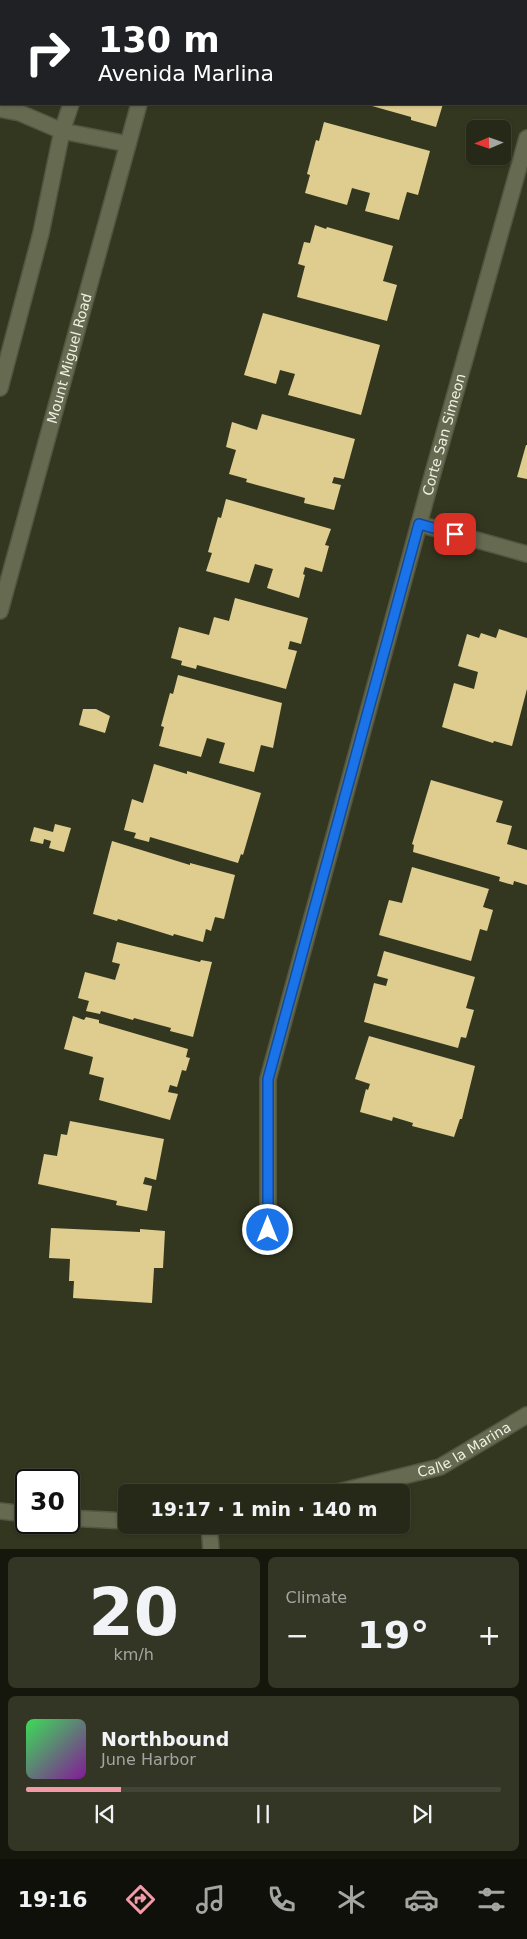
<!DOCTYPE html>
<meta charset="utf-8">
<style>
:root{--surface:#272918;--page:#333525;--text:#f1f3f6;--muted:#a4a6a2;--line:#434537;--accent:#f39aa9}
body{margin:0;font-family:"DejaVu Sans",sans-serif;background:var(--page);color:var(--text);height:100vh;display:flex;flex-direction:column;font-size:19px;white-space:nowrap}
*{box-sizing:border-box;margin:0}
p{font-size:16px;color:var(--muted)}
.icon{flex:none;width:28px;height:28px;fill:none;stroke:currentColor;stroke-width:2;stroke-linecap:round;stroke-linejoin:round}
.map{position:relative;height:1549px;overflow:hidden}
.side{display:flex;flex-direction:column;gap:8px;padding:8px;background:#15170d;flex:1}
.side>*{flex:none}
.banner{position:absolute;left:0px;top:0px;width:528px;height:105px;box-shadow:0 1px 4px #0004,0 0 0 1px var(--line);background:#202124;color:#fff;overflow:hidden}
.needle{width:32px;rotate:268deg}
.buttons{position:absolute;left:466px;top:120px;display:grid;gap:10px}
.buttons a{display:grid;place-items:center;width:45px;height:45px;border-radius:8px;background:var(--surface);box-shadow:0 1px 4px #0004,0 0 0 1px var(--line);font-size:25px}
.speed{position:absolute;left:15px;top:1469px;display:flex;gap:10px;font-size:25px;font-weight:700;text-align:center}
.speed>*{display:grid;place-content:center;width:65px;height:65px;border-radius:50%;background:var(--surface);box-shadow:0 1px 4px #0004,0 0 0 1px var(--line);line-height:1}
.speed .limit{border:2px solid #111;border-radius:8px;background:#fff;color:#111}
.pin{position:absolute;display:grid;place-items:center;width:42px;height:42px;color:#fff;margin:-21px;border-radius:10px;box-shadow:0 2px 8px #0006}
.me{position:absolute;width:55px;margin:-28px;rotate:0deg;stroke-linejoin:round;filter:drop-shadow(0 0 4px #0008)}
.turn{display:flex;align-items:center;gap:18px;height:105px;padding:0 15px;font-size:22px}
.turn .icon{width:65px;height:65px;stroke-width:2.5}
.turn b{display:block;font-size:35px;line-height:42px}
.big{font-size:38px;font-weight:600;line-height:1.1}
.side .card{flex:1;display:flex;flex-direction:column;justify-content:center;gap:8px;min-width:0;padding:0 18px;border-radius:8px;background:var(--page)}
.side .dial{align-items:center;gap:0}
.dial b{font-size:65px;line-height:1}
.song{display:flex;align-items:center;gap:15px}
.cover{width:60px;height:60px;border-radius:8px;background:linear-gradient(135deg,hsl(130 70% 55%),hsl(290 70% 35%))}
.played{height:5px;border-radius:2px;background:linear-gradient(90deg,var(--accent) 20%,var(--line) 20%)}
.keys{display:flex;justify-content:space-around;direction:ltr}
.heat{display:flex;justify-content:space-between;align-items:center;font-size:28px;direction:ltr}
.side .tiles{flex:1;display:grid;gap:8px;grid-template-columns:1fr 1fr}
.card:last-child{grid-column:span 2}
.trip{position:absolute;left:118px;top:1484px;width:292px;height:50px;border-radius:8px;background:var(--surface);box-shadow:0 1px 4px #0004,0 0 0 1px var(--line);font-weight:600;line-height:50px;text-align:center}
.menu{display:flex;height:80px;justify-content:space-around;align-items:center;background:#10100a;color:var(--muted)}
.menu .icon{width:35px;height:35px}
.menu .on{color:var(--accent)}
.menu b{font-size:22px;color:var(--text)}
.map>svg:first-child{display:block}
.building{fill:#dfcd90}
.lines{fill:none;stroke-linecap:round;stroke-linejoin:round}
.minor-casing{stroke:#535641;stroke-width:18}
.tertiary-casing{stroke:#535641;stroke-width:18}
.path{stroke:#949785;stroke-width:3;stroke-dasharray:4 4;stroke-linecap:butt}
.minor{stroke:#666a51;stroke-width:15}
.tertiary{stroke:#666a51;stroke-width:15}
.route-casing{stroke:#114b97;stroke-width:12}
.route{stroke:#1a73e8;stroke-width:9}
.labels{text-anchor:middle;stroke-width:5;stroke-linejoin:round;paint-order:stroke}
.street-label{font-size:14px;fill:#eef1e3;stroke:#1c1e13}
</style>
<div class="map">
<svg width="527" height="1549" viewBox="0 0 527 1549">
<rect width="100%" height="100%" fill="#343720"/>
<!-- building -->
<path class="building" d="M 365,104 L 443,104 L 436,127 L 411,120 L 411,117 Z
M 324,122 L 430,151 L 418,195 L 407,192 L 399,220 L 365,211 L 370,193 L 352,188 L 347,205 L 305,193 L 310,175 L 307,174 L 316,140 L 319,141 Z
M 315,225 L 326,229 L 327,227 L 393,246 L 383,281 L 397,285 L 387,321 L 297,297 L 305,266 L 298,264 L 304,242 L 310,243 Z
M 263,313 L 380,345 L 361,415 L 288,395 L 295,374 L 280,370 L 276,384 L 244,375 Z
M 262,414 L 355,439 L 344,479 L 334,477 L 332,483 L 341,485 L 334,510 L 304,503 L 305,498 L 246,482 L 247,479 L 229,474 L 236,450 L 226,447 L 232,422 L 257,430 Z
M 526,445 L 527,445 L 527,479 L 517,477 Z
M 226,499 L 331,529 L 325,545 L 329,546 L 322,572 L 305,567 L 303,574 L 305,575 L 299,598 L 267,588 L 273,569 L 255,564 L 249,583 L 206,571 L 212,553 L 208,552 L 218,517 L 221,518 Z
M 235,598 L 308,618 L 301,644 L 290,641 L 288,649 L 297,651 L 286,689 L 197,665 L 196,669 L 181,665 L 182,661 L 171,658 L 179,627 L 209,635 L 214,617 L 229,621 Z
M 499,629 L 527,638 L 527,689 L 512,746 L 494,741 L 493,743 L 442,727 L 454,683 L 474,689 L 478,672 L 458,666 L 467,634 L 479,638 L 481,633 L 496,638 Z
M 178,675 L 282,703 L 273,748 L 261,745 L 254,772 L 219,763 L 225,743 L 207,738 L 201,757 L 159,746 L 164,727 L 161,726 L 170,693 L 173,694 Z
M 83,709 L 96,709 L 110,716 L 105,733 L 79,725 Z
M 154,764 L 187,774 L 187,771 L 261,793 L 243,855 L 241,854 L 238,863 L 150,837 L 149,842 L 134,838 L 136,833 L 124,830 L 132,799 L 143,803 Z
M 431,780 L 503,801 L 496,822 L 512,826 L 507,844 L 527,850 L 527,885 L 514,881 L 513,885 L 499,881 L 500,877 L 413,852 L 414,845 L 412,844 Z
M 55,824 L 71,828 L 64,852 L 49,848 L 51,841 L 44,839 L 43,844 L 30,841 L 34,827 L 53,832 Z
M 112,841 L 190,865 L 190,863 L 235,875 L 224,919 L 215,917 L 211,931 L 206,929 L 203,942 L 174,934 L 173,936 L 118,919 L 117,921 L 93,914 Z
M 412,867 L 489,889 L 483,907 L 493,910 L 487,931 L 480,929 L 471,961 L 379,935 L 389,900 L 402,903 Z
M 117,942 L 200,962 L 201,960 L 212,962 L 193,1037 L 170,1031 L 171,1028 L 134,1018 L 133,1020 L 101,1011 L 100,1014 L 86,1011 L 89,1001 L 78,998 L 85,972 L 115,980 L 120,964 L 112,962 Z
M 384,951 L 475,977 L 466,1008 L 474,1010 L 466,1038 L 461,1037 L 458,1048 L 364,1022 L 374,983 L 386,986 L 388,979 L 377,976 Z
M 73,1016 L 84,1020 L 86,1017 L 99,1020 L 99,1023 L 188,1049 L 186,1057 L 190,1058 L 186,1071 L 182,1070 L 177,1087 L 170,1085 L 168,1092 L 178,1094 L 170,1120 L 99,1100 L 104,1078 L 89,1074 L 93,1057 L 64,1049 Z
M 369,1036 L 475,1066 L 462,1119 L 460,1119 L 454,1137 L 412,1126 L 413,1123 L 393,1117 L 392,1121 L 360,1112 L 366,1089 L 368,1090 L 370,1084 L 355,1079 Z
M 70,1121 L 164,1139 L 156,1180 L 145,1177 L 143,1184 L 152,1186 L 147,1211 L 116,1205 L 117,1201 L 38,1184 L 44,1154 L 57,1156 L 61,1134 L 67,1135 Z
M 51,1228 L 140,1232 L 140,1229 L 165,1231 L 163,1268 L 154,1268 L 152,1303 L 73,1298 L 74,1281 L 69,1281 L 70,1259 L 49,1258 Z"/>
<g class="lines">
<defs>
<g id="minor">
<path d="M 0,109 L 20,113 L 62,131 L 128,144"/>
<path d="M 419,524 L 527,554"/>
<path id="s1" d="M 268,1230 L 268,1079 L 431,480 L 527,138"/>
<path d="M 209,1525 L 211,1549"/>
</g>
<g id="tertiary">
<path d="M 102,1 L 102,0"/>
<path d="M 166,1 L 166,0"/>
<path d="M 0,388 L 41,233 L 62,131 L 71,104"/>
<path id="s2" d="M 0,611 L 139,104"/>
<path id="s3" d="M 338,1492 L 440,1467 L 527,1415"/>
<path d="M 0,1511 L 26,1514"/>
<path d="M 69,1518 L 126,1521"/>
<path d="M 207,1525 L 209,1525"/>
</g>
</defs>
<!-- minor casing -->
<use href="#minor" class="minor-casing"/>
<!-- tertiary casing -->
<use href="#tertiary" class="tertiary-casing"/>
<!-- path -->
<path class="path" d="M 38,1 L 38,0"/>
<!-- minor -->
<use href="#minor" class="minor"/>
<!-- tertiary -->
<use href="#tertiary" class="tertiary"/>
</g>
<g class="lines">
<defs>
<path id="route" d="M 268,1230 L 268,1079 L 419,524 L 455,534"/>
</defs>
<!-- route casing -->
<use href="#route" class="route-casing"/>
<!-- route -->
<use href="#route" class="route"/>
</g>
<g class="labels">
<!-- street labels -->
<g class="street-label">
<text dy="5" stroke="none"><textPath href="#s2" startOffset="262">Mount Miguel Road</textPath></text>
<text dy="5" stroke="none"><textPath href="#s1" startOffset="819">Corte San Simeon</textPath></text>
<text dy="5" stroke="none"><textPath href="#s3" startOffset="134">Calle la Marina</textPath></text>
</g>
</g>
</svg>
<div class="buttons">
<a><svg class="needle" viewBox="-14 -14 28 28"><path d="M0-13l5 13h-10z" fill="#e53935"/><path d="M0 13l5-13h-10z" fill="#a4a6a2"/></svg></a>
</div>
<div class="speed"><div class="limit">30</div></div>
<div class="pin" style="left:455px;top:534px;background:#d93025"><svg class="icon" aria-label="arrive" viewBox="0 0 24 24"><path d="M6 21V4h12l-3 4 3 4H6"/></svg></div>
<svg class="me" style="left:268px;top:1230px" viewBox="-20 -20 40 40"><circle r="17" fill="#1a73e8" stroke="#fff" stroke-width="3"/><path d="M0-11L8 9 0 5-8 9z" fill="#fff"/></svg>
<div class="trip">19:17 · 1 min · 140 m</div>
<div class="banner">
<div class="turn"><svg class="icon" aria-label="right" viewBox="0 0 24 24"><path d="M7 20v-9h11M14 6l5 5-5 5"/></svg><div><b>130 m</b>Avenida Marlina</div></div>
</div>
</div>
<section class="side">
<div class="tiles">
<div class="card dial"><b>20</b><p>km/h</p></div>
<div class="card"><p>Climate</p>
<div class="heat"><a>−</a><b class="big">19°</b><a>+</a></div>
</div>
<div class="card">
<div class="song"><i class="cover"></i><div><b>Northbound</b><p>June Harbor</p></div></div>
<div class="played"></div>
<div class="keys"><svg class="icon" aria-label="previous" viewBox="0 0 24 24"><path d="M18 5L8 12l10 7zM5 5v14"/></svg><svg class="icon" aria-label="pause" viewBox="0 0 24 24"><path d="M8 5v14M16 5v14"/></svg><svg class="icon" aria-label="next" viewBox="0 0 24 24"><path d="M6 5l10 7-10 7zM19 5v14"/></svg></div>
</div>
</div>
</section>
<nav class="menu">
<b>19:16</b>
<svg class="icon on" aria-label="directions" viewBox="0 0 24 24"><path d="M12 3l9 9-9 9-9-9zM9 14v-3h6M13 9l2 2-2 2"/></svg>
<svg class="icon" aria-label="music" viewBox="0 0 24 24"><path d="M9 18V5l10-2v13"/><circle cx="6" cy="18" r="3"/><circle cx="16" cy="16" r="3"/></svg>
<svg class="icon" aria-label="phone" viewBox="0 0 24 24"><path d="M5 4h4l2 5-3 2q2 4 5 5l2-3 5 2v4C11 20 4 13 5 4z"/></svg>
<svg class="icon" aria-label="climate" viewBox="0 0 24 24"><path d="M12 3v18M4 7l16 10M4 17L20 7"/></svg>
<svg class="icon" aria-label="car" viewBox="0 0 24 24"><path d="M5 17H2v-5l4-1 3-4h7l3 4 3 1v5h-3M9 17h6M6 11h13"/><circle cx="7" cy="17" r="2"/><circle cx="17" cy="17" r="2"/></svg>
<svg class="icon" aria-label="filters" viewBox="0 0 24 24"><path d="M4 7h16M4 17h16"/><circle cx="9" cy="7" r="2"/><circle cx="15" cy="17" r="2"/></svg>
</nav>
